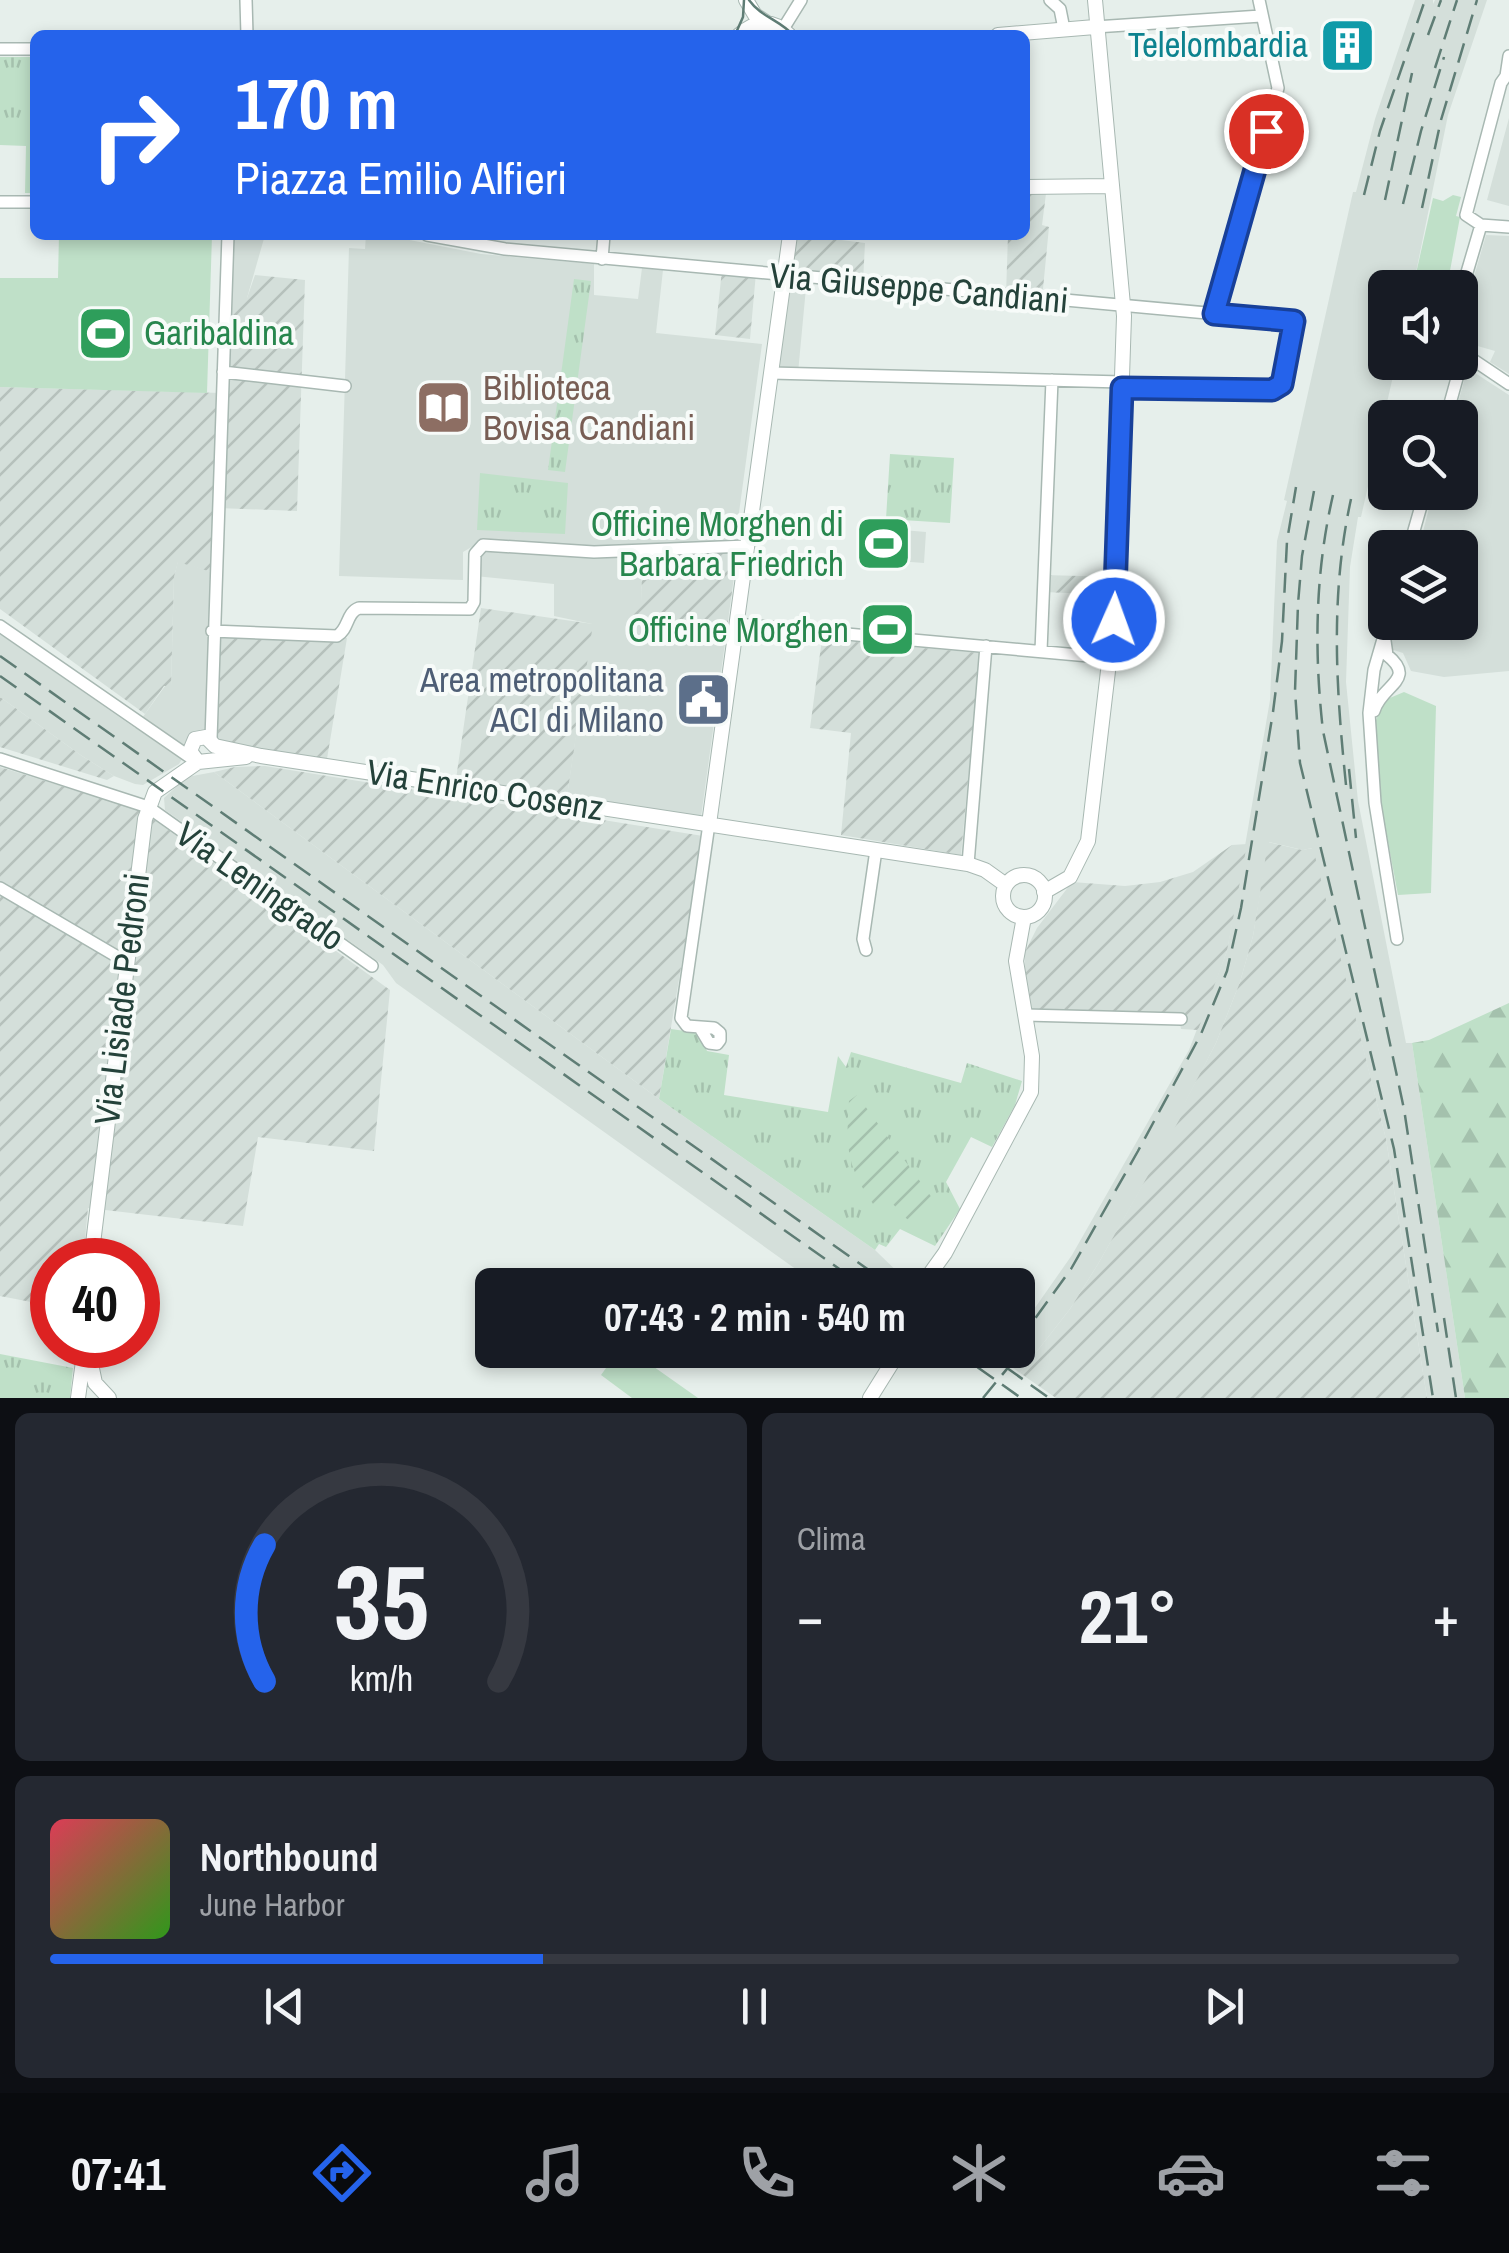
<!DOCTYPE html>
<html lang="it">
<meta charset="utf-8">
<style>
:root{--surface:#171b24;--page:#242831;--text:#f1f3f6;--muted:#9ea1a6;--line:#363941;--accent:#2563eb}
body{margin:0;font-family:"Archivo Narrow",sans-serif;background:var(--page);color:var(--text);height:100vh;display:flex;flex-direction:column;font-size:38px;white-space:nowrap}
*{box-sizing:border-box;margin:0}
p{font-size:32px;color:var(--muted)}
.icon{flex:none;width:55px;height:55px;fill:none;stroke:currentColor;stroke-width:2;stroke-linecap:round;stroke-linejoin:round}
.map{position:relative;height:1398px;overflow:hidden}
.sheet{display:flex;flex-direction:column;gap:15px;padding:15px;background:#0d0f14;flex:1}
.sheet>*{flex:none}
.guide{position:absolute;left:30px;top:30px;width:1000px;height:210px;border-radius:15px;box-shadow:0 5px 15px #0003;background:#2563eb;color:#fff;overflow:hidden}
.controls{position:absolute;left:1368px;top:270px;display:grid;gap:20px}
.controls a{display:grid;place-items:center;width:110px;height:110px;border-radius:15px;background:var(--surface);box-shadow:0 5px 15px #0003;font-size:50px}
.speed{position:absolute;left:30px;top:1238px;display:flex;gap:20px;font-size:50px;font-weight:700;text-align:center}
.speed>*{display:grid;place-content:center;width:130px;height:130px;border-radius:50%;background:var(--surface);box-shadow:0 5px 15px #0003;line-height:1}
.speed .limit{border:15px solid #d22;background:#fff;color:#111}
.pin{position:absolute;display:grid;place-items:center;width:85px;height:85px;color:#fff;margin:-42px;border:5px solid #fff;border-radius:50%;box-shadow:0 2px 10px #0007}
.me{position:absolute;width:110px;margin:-55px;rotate:2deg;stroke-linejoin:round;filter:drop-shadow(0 0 8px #0008)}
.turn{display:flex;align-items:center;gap:35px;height:210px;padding:0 40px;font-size:45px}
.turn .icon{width:130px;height:130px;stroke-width:2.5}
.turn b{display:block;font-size:70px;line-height:85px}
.big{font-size:75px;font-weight:700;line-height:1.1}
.sheet .widget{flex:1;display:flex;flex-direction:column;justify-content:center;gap:15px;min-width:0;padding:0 35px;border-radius:15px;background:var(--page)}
.sheet .dial{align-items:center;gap:0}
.dial svg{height:260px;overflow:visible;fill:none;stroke:var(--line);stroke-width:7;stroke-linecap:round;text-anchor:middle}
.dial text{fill:var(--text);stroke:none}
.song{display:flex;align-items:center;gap:30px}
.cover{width:120px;height:120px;border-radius:15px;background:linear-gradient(135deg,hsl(350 70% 55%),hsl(110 70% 35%))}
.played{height:10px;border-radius:5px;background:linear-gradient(90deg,var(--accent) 35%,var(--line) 35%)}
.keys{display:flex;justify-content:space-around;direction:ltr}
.heat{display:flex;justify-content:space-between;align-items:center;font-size:55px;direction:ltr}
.sheet .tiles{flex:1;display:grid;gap:15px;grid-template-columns:1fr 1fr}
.widget:last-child{grid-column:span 2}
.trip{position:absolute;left:475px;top:1268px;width:560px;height:100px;border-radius:15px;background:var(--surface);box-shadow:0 5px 15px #0003;font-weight:700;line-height:100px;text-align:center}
.tabs{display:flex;height:160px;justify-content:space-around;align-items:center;background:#090b0e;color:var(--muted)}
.tabs .icon{width:70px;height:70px}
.tabs .active{color:var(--accent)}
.tabs b{font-size:45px;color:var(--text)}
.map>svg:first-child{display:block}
.built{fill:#d4dfda}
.industrial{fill:url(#industrial-furrows)}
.grass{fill:#bfe0c8}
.forest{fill:url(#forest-firs)}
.park{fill:url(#park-tufts)}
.garden{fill:url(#garden-furrows)}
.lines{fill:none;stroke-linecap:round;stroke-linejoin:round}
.minor-casing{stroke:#a8b8b2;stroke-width:14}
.tertiary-casing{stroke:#a8b8b2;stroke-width:16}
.minor{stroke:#fff;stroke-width:11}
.tertiary{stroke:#fff;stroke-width:14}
.tram{stroke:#5f7d75;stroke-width:2.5}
.rail{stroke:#5f7d75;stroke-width:2.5;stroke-dasharray:20 10;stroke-linecap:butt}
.route-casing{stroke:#184099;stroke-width:25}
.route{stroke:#2563eb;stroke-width:18}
.labels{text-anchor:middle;stroke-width:8;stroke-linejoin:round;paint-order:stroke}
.culture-label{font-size:35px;fill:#0d838f;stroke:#f7fbf9;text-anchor:end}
.street-label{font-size:35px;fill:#24423a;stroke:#f7fbf9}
.leisure-label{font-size:35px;fill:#27864d;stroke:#f7fbf9;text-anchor:end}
.education-label{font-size:35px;fill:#785e54;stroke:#f7fbf9;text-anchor:start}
.service-label{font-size:35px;fill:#4e5e75;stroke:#f7fbf9;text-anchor:end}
</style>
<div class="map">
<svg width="1509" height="1398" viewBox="0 0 1509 1398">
<defs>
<pattern id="industrial-furrows" width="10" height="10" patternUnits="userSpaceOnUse" patternTransform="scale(2.5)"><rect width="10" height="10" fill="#d4dfda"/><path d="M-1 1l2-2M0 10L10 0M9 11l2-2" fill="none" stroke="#b6c1bc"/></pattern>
<pattern id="forest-firs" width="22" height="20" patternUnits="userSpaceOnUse" patternTransform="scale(2.5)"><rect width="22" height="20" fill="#bfe0c8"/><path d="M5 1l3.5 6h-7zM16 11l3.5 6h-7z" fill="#a4c1ad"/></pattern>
<pattern id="park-tufts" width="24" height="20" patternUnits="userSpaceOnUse" patternTransform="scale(2.5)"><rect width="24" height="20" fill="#bfe0c8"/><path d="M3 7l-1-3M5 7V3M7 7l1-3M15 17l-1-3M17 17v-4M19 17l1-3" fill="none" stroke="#a4c1ad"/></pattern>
<pattern id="garden-furrows" width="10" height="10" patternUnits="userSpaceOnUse" patternTransform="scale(2.5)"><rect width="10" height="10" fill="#bfe0c8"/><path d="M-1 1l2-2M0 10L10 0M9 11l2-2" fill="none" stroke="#a4c1ad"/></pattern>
</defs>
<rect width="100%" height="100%" fill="#e6efeb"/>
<!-- built -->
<path class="built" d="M 1415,0 L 1433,0 L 1433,4 L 1435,0 L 1487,0 L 1448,115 L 1413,287 L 1385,288 L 1385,362 L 1396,363 L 1361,517 L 1358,517 L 1350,567 L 1346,682 L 1358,801 L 1406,1043 L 1412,1043 L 1465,1398 L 1427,1398 L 1386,1139 L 1312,848 L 1303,850 L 1269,842 L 1253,936 L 1240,982 L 1216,1043 L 1185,1103 L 1188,1106 L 1098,1264 L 1070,1309 L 1020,1373 L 1000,1359 L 1006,1350 L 1018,1350 L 1018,1332 L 1072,1255 L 1189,1050 L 1227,951 L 1270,700 L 1277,541 L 1287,501 L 1284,500 L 1353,192 L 1356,192 L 1375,119 Z
M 1509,118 L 1509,206 L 1487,200 Z
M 229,235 L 265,235 L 247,298 L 227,298 Z
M 366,235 L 384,235 L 481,254 L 594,264 L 594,295 L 638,299 L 642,268 L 663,270 L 656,333 L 762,344 L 735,542 L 600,546 L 482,541 L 463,552 L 463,580 L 339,576 L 349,248 L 365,249 Z
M 1486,235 L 1509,236 L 1509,374 L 1490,362 L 1495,351 L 1460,341 L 1460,325 Z
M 785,275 L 807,277 L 798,373 L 771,372 Z
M 1472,371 L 1509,395 L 1509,671 L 1444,677 L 1411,671 L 1403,653 L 1387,648 L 1395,623 L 1460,622 L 1460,548 L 1419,547 L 1433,493 L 1460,492 L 1460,418 L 1454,417 L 1466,374 Z
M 891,529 L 926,532 L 924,563 L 898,561 L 899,547 L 889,546 Z
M 478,547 L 641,551 L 642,602 L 629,631 L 675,636 L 676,633 L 726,636 L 701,817 L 567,796 L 592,624 L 554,616 L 554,584 L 475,576 Z
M 178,561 L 215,573 L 210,713 L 203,736 L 192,742 L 179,764 L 143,785 L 135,784 L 114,776 L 82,756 L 0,697 L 0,634 L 135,728 L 165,686 L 171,686 L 174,577 Z
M 214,772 L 659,1099 L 875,1250 L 908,1282 L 905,1285 L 818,1285 L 396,983 L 383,965 L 165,810 L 164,798 L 187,777 Z"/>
<!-- industrial -->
<path class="industrial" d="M 1047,186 L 1042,225 L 1049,227 L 1042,299 L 1006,295 L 1008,235 L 1025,235 L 1025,187 Z
M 790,235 L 833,235 L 833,239 L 865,243 L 863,282 L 784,275 Z
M 722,270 L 756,273 L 750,339 L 715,335 Z
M 255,275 L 305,280 L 297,511 L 218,508 L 215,573 L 178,562 L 174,577 L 171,686 L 164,686 L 145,714 L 0,609 L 0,387 L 222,393 L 227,298 L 247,298 Z
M 738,547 L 726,636 L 677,633 L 676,636 L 629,631 L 629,602 L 642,601 L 641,551 Z
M 1045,575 L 1115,577 L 1114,595 L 1044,592 Z
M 481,608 L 593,624 L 567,796 L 456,779 Z
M 214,630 L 347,638 L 326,765 L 203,736 L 210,713 Z
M 822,639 L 980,653 L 961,855 L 841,835 L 851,733 L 810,728 Z
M 0,697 L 82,756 L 114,776 L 107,780 L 0,747 Z
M 265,766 L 703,836 L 659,1099 L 214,772 L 235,767 Z
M 0,767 L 142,811 L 390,990 L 374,1151 L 258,1137 L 243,1226 L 88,1208 L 83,1260 L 52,1260 L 52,1306 L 0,1296 Z
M 1268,842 L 1302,850 L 1313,848 L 1386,1139 L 1427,1398 L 1056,1398 L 1020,1373 L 1070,1309 L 1098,1264 L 1187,1106 L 1184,1104 L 1216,1043 L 1240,982 L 1253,936 Z
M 1247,844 L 1227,951 L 1198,1030 L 1181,1029 L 1180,1024 L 1025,1015 L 1025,952 L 1037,928 L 1072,882 L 1125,886 L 1160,882 L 1193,872 L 1232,845 Z"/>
<!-- grass -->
<path class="grass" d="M 1453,195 L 1461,197 L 1456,216 L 1460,217 L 1447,287 L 1413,287 L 1433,198 L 1443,201 Z
M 59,235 L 212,235 L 207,393 L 0,387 L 0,278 L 58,278 Z
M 1404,692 L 1436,706 L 1431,893 L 1398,895 L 1378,789 L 1376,720 L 1385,700 Z
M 619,1350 L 630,1350 L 698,1398 L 632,1398 L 601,1375 Z"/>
<!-- forest -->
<path class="forest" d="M 1509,1003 L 1509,1398 L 1465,1398 L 1412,1043 L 1429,1040 Z"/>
<!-- park -->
<path class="park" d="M 0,57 L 35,57 L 35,193 L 25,193 L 26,146 L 0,145 Z
M 574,279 L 591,281 L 565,472 L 548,470 Z
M 890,454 L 954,458 L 950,523 L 886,519 Z
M 480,473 L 568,483 L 565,534 L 477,530 Z
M 671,1029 L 699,1033 L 707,1051 L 729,1055 L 724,1095 L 828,1112 L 838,1056 L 846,1067 L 851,1052 L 961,1083 L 967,1063 L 1022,1081 L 1015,1105 L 992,1147 L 971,1137 L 946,1182 L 960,1209 L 935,1246 L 900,1229 L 886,1247 L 879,1244 L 875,1250 L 659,1099 Z
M 0,1354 L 73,1368 L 70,1398 L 0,1398 Z"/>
<!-- garden -->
<path class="garden" d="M 1074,593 L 1104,594 L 1102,624 L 1073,621 Z
M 857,1095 L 938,1206 L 919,1226 L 907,1219 L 891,1202 L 878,1211 C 848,1169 845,1153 849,1101 Z"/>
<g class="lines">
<defs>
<path id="minor" d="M 246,0 L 247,35
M 1050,0 L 1060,9 L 1064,29
M 1095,27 L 1261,16
M 783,29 L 801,0
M 0,49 L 35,49
M 1509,56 L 1506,76 L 1501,83 L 1466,215 L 1481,225 L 1509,227
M 0,202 L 35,202
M 427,235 L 505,249 L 1295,321 L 1282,384 L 1278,389 L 1122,387
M 602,259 L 604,235
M 1460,296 L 1481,225
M 1214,313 L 1278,88 L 1259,0
M 1460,351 L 1509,384
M 223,372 L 345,386
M 771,373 L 1122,382
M 1446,418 L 1459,371 L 1468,356
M 1409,548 L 1425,492
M 1388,622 L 1374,670 L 1369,713 L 1375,803 L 1397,939
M 736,624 L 1111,658
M 0,626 L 194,760
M 212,631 L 337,636 C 349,629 346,613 359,608 L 470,609 L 474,602 L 475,554 L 483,545 L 594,552 L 747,546
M 1041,651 L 1052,380
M 1374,711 C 1381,685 1418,680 1387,655 L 1385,641
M 211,739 L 228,235
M 0,759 L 148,807 L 372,966
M 968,864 L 986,646
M 0,888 L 128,963
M 866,950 L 863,939 L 876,850
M 1025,1015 L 1181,1019
M 700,1028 L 709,1043 L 717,1044 L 720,1040 L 720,1033 L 714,1028 L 687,1026 L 681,1018 L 709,824"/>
<path id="tertiary" d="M 746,0 L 755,15 L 767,23
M 739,35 C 755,20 773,19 789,35
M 998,35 L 1095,27
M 1025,187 L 1110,186
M 215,746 L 261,756 L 968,864 L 985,870 L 1006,885
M 198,762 L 190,751 L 195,739 L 206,737 L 215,746
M 709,824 L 790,235
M1003 896a21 21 0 1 1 42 0a21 21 0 1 1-42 0Z
M 1044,892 L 1070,877 L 1088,841 L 1114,620 L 1124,316 L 1095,0
M 91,1260 L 145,819 L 155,792 L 198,762 L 246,757
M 922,1285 L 945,1253 L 1031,1092 L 1032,1056 L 1016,961 L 1024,917
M 87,1345 L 95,1383 L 109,1398
M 78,1398 L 84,1354
M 870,1398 L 900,1350"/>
</defs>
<!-- minor casing -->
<use href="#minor" class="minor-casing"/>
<!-- tertiary casing -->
<use href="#tertiary" class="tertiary-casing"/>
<!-- minor -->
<use href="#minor" class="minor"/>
<!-- tertiary -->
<use href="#tertiary" class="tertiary"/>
<!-- tram -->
<path class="tram" d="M 749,0 C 761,17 780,20 793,35
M 735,35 L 743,17 L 744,0"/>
<!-- rail -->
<path class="rail" d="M 1428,35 L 1441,0
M 1435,68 L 1457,0
M 1364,195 L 1380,131 L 1425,0
M 1385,200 L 1412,73
M 1403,204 L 1421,131 L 1444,57
M 1422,208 L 1441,120 L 1477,0
M 1314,491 L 1302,556 L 1298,604 L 1295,691 L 1300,763 L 1394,1149 L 1433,1398
M 1333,495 C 1315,573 1314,651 1323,731 L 1404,1109 L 1438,1332
M 0,656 L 890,1285
M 0,676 L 862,1285
M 1349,769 L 1356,838
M 1346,785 C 1336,688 1330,595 1351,499
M 1444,1318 L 1456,1398
M 1018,1342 L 1071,1269 L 1138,1151 L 1201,1034 L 1227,971 L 1241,908 L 1273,712 L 1282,641 L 1287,541 L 1296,487
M 953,1350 L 1021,1398
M 982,1350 L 1049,1398
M 983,1398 L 1034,1336"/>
</g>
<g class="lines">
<defs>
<path id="route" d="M 1114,620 L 1122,388 L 1272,390 L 1282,384 L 1294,321 L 1214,314 L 1266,131"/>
</defs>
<!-- route casing -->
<use href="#route" class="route-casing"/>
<!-- route -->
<use href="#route" class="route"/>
</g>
<!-- icons -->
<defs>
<symbol id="building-square" viewBox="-11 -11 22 22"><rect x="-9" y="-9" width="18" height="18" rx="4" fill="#0f9aa8" stroke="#f7fbf9"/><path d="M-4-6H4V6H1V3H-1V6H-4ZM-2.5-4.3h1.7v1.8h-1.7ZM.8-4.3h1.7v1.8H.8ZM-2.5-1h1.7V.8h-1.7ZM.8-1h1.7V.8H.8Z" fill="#fff"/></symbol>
<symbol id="stadium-square" viewBox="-11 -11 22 22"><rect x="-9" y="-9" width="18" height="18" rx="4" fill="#2e9e5b" stroke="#f7fbf9"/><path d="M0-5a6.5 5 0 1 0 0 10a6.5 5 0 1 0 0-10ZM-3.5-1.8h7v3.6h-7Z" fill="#fff"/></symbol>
<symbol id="library-square" viewBox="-11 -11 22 22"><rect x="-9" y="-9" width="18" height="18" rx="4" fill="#8d6e63" stroke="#f7fbf9"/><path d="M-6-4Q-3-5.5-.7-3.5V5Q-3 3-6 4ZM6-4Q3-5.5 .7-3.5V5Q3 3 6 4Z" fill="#fff"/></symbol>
<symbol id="civic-square" viewBox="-11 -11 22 22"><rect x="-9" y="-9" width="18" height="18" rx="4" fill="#5c6f8a" stroke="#f7fbf9"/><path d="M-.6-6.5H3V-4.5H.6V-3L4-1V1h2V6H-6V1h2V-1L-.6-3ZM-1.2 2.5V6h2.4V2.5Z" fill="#fff"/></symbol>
</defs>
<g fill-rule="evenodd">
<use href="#building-square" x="1316" y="14" width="63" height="63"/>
<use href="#stadium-square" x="74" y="302" width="63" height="63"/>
<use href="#library-square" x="412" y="376" width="63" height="63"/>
<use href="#stadium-square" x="852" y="512" width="63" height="63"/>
<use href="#stadium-square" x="856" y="598" width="63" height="63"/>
<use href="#civic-square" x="672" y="668" width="63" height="63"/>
</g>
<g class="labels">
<!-- culture labels -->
<g class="culture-label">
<text x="1308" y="57">Telelombardia</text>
</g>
<!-- street labels -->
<g class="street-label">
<text transform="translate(919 288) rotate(5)" y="12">Via Giuseppe Candiani</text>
<text transform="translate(485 790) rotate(9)" y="12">Via Enrico Cosenz</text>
<text transform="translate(260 886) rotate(35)" y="12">Via Leningrado</text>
<text transform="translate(122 999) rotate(-83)" y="12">Via Lisiade Pedroni</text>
</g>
<!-- leisure labels -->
<g class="leisure-label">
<text x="144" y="345" text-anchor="start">Garibaldina</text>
<text x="844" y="536">Officine Morghen di<tspan x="844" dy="40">Barbara Friedrich</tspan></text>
<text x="849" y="642">Officine Morghen</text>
</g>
<!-- education labels -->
<g class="education-label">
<text x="483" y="400">Biblioteca<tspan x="483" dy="40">Bovisa Candiani</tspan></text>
</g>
<!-- service labels -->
<g class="service-label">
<text x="664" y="692">Area metropolitana<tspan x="664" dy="40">ACI di Milano</tspan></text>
</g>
</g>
</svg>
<div class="controls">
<a><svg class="icon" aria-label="sound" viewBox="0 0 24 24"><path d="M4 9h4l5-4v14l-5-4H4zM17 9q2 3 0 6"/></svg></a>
<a><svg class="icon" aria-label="search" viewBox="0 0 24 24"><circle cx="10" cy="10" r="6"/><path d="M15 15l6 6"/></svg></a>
<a><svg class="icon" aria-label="layers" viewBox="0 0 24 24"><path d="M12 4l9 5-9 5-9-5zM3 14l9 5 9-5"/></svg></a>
</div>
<div class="speed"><div class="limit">40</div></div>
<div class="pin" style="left:1266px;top:131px;background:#d93025"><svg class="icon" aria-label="arrive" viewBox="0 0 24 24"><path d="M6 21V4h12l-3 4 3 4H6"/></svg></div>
<svg class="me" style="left:1114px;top:620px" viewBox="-20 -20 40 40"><circle r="17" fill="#2563eb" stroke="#fff" stroke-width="3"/><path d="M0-11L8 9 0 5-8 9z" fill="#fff"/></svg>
<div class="trip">07:43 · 2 min · 540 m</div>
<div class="guide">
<div class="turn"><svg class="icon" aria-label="right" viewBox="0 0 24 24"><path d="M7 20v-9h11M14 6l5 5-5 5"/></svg><div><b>170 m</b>Piazza Emilio Alfieri</div></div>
</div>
</div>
<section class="sheet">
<div class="tiles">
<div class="widget dial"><svg viewBox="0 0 100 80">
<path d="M14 69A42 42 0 1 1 86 69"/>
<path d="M14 69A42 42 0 0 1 14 27" stroke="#2563eb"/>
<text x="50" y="56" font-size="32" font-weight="700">35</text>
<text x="50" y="72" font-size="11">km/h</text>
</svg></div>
<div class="widget"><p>Clima</p>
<div class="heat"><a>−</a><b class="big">21°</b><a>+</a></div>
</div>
<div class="widget">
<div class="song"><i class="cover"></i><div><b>Northbound</b><p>June Harbor</p></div></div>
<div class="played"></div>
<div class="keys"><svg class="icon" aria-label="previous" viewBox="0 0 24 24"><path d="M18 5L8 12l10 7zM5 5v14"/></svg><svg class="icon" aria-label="pause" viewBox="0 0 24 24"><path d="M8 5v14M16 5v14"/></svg><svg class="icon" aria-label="next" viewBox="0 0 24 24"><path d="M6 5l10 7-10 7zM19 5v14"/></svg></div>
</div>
</div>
</section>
<nav class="tabs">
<b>07:41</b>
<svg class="icon active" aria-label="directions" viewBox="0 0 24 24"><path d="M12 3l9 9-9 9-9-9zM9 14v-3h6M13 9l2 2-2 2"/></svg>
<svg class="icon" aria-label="music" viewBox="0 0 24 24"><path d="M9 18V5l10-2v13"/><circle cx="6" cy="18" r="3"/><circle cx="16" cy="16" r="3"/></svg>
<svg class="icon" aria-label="phone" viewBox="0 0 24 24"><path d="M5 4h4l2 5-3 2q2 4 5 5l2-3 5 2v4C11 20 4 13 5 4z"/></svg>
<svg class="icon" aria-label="climate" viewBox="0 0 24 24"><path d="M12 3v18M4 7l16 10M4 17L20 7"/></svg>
<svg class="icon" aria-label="car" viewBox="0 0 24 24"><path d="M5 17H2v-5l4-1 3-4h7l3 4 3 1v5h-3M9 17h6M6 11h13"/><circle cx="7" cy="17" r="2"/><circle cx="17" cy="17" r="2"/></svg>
<svg class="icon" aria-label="filters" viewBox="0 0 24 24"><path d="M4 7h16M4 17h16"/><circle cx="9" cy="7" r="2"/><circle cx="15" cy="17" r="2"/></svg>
</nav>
